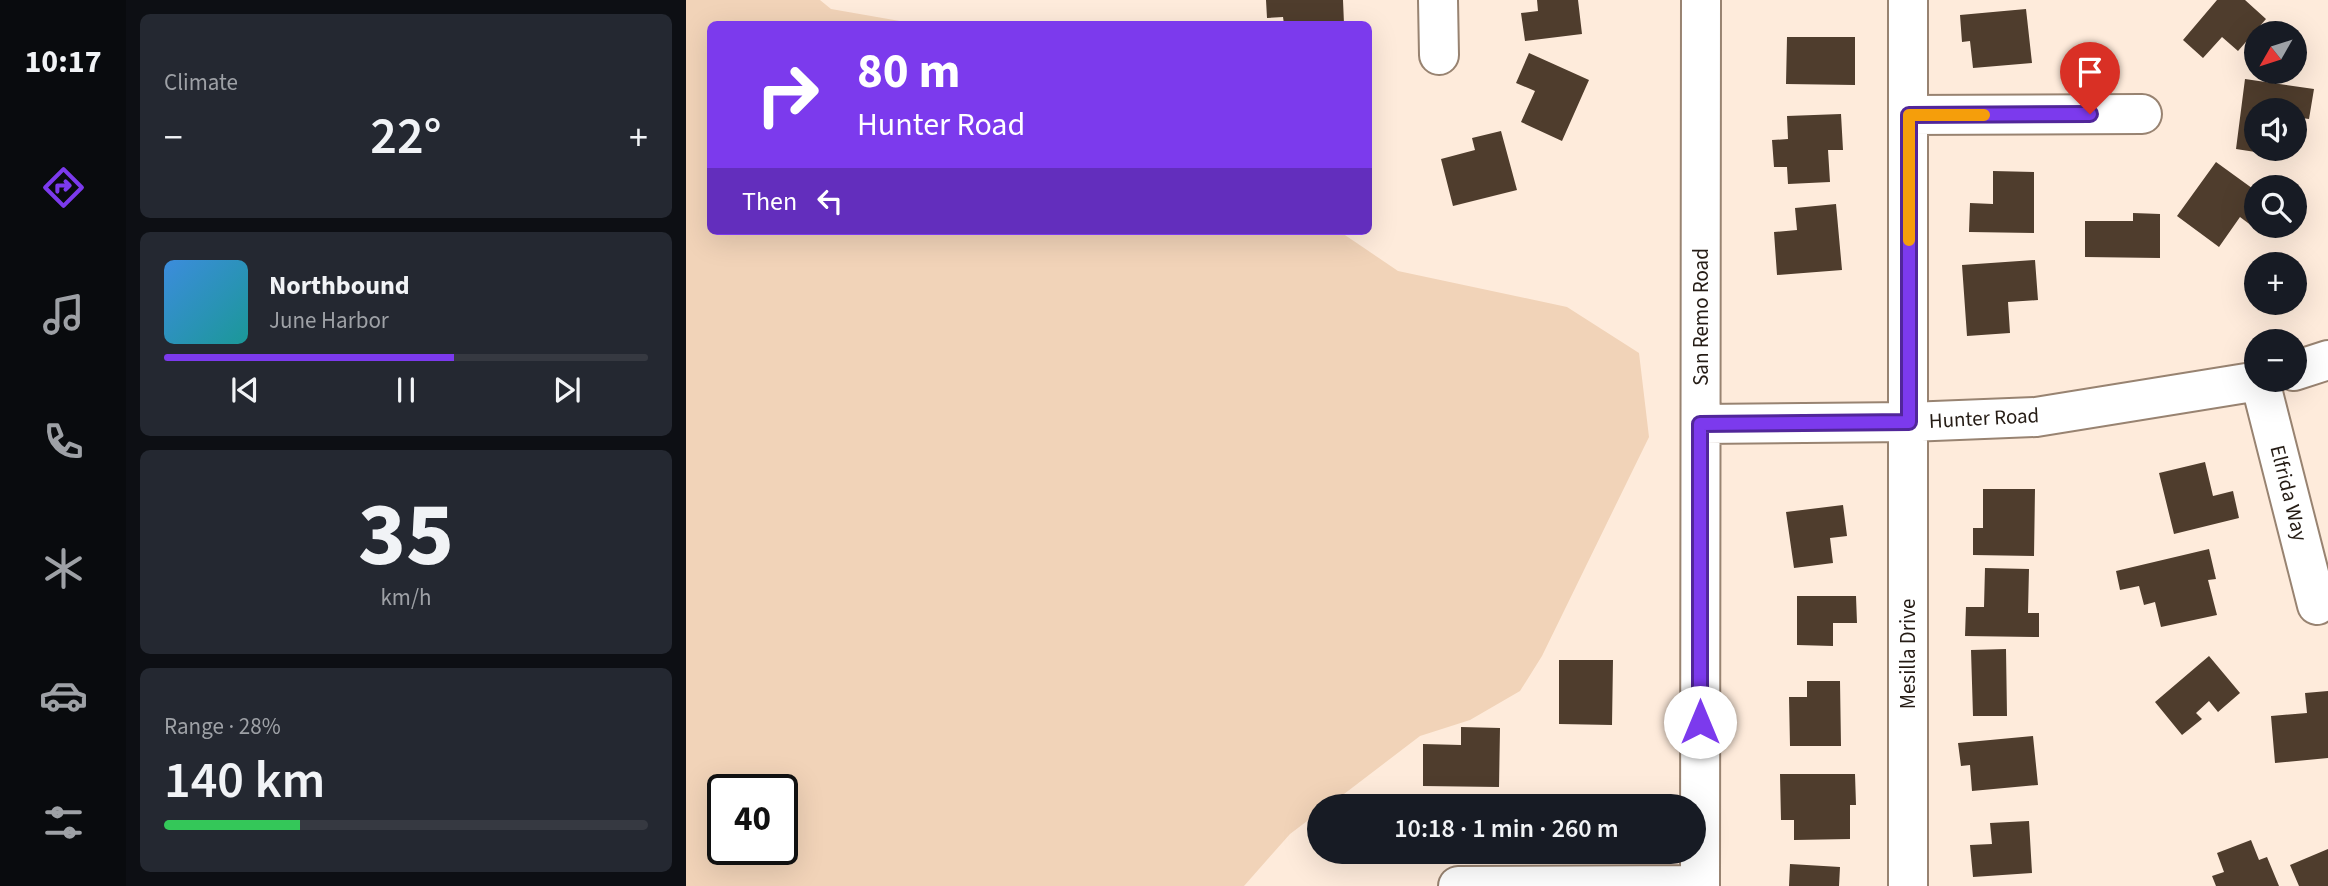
<!DOCTYPE html>
<meta charset="utf-8">
<style>
:root{--surface:#171b24;--page:#242831;--text:#f1f3f6;--muted:#9ea1a6;--line:#363941;--accent:#7c3aed}
body{margin:0;font-family:"Source Sans 3",sans-serif;background:var(--page);color:var(--text);height:100vh;display:flex;flex-direction:column;font-size:26px;white-space:nowrap}
*{box-sizing:border-box;margin:0}
p{font-size:23px;color:var(--muted)}
.icon{flex:none;width:38px;height:38px;fill:none;stroke:currentColor;stroke-width:2;stroke-linecap:round;stroke-linejoin:round}
.map{position:relative;flex:1;overflow:hidden}
.panel{display:flex;flex-direction:column;gap:14px;padding:14px;background:#0d0f14;width:560px}
.panel>*{flex:none}
.banner{position:absolute;left:21px;top:21px;width:665px;height:214px;border-radius:10px;box-shadow:0 7px 28px #0002;background:#7c3aed;color:#fff;overflow:hidden}
.needle{width:46px;rotate:231deg}
.tools{position:absolute;left:1558px;top:21px;display:grid;gap:14px}
.tools a{display:grid;place-items:center;width:63px;height:63px;border-radius:50%;background:var(--surface);box-shadow:0 7px 28px #0002;font-size:35px}
.speed{position:absolute;left:21px;top:774px;display:flex;gap:14px;font-size:35px;font-weight:700;text-align:center}
.speed>*{display:grid;place-content:center;width:91px;height:91px;border-radius:50%;background:var(--surface);box-shadow:0 7px 28px #0002;line-height:1}
.speed .limit{border:4px solid #111;border-radius:10px;background:#fff;color:#111}
.pin{position:absolute;display:grid;place-items:center;width:60px;height:60px;color:#fff;margin:-72px -30px;border-radius:50% 50% 50% 0;rotate:-45deg;box-shadow:0 0 7px #0007}
.pin .icon{rotate:45deg}
.me{position:absolute;width:77px;margin:-38px;rotate:0deg;stroke-linejoin:round;filter:drop-shadow(0 0 5px #0008)}
.turn{display:flex;align-items:center;gap:24px;height:147px;padding:0 35px;font-size:32px}
.turn .icon{width:91px;height:91px;stroke-width:2.5}
.turn b{display:block;font-size:49px;line-height:60px}
.then{display:flex;align-items:center;height:66px;padding:0 35px;background:#0003;gap:14px;font-size:26px}
.big{font-size:52px;font-weight:600;line-height:1.1}
.panel .widget{flex:1;display:flex;flex-direction:column;justify-content:center;gap:10px;min-width:0;padding:0 24px;border-radius:10px;background:var(--page)}
.panel .dial{align-items:center;gap:0}
.dial b{font-size:91px;line-height:1}
.song{display:flex;align-items:center;gap:21px}
.cover{width:84px;height:84px;border-radius:10px;background:linear-gradient(135deg,hsl(210 70% 55%),hsl(180 70% 35%))}
.played{height:7px;border-radius:4px;background:linear-gradient(90deg,var(--accent) 60%,var(--line) 60%)}
.keys{display:flex;justify-content:space-around;direction:ltr}
.heat{display:flex;justify-content:space-between;align-items:center;font-size:38px;direction:ltr}
.charge{height:10px;border-radius:5px;background:linear-gradient(90deg,#34c759 28%,var(--line) 0)}
.trip{position:absolute;left:621px;top:794px;width:399px;height:70px;border-radius:35px;background:var(--surface);box-shadow:0 7px 28px #0002;font-weight:600;line-height:70px;text-align:center}
main{display:flex;flex:1;min-height:0}
.tab-bar{display:flex;flex-direction:column;width:126px;justify-content:space-around;align-items:center;background:#090b0e;color:var(--muted)}
.tab-bar .icon{width:49px;height:49px}
.tab-bar .current{color:var(--accent)}
.tab-bar b{font-size:32px;color:var(--text)}
.map>svg:first-child{display:block}
.green{fill:#f1d3b8;fill-rule:evenodd}
.building{fill:#4f3d2d}
.lines{fill:none;stroke-linecap:round;stroke-linejoin:round}
.minor-casing{stroke:#988371;stroke-width:42}
.minor{stroke:#fff;stroke-width:38}
.route-casing{stroke:#51269a;stroke-width:18}
.route{stroke:#7c3aed;stroke-width:12}
.slow{stroke:#f59e0b;stroke-width:12}
.labels{text-anchor:middle;stroke-width:7;stroke-linejoin:round;paint-order:stroke}
.street-label{font-size:21px;fill:#251c15;stroke:#fff}
</style>
<main>
<nav class="tab-bar">
<b>10:17</b>
<svg class="icon current" aria-label="directions" viewBox="0 0 24 24"><path d="M12 3l9 9-9 9-9-9zM9 14v-3h6M13 9l2 2-2 2"/></svg>
<svg class="icon" aria-label="music" viewBox="0 0 24 24"><path d="M9 18V5l10-2v13"/><circle cx="6" cy="18" r="3"/><circle cx="16" cy="16" r="3"/></svg>
<svg class="icon" aria-label="phone" viewBox="0 0 24 24"><path d="M5 4h4l2 5-3 2q2 4 5 5l2-3 5 2v4C11 20 4 13 5 4z"/></svg>
<svg class="icon" aria-label="climate" viewBox="0 0 24 24"><path d="M12 3v18M4 7l16 10M4 17L20 7"/></svg>
<svg class="icon" aria-label="car" viewBox="0 0 24 24"><path d="M5 17H2v-5l4-1 3-4h7l3 4 3 1v5h-3M9 17h6M6 11h13"/><circle cx="7" cy="17" r="2"/><circle cx="17" cy="17" r="2"/></svg>
<svg class="icon" aria-label="filters" viewBox="0 0 24 24"><path d="M4 7h16M4 17h16"/><circle cx="9" cy="7" r="2"/><circle cx="15" cy="17" r="2"/></svg>
</nav>
<section class="panel">
<div class="widget"><p>Climate</p>
<div class="heat"><a>−</a><b class="big">22°</b><a>+</a></div>
</div>
<div class="widget">
<div class="song"><i class="cover"></i><div><b>Northbound</b><p>June Harbor</p></div></div>
<div class="played"></div>
<div class="keys"><svg class="icon" aria-label="previous" viewBox="0 0 24 24"><path d="M18 5L8 12l10 7zM5 5v14"/></svg><svg class="icon" aria-label="pause" viewBox="0 0 24 24"><path d="M8 5v14M16 5v14"/></svg><svg class="icon" aria-label="next" viewBox="0 0 24 24"><path d="M6 5l10 7-10 7zM19 5v14"/></svg></div>
</div>
<div class="widget dial"><b>35</b><p>km/h</p></div>
<div class="widget"><p>Range · 28%</p><b class="big">140 km</b><div class="charge"></div></div>
</section>
<div class="map">
<svg width="1642" height="886" viewBox="0 0 1642 886">
<rect width="100%" height="100%" fill="#feebdb"/>
<!-- green -->
<path class="green" d="M 0,0 L 134,0 L 145,9 L 231,24 L 24,24 L 24,231 L 653,231 L 712,271 L 881,307 L 953,353 L 963,437 L 856,656 L 834,691 L 784,720 L 734,736 L 641,807 L 634,807 L 633,812 L 604,834 L 558,886 L 0,886 ZM 37,789 L 96,789 L 96,849 L 37,849 Z"/>
<!-- building -->
<path class="building" d="M 580,0 L 657,0 L 658,24 L 598,24 L 597,17 L 581,18 Z
M 851,0 L 892,0 L 896,34 L 839,41 L 835,13 L 852,11 Z
M 1531,0 L 1559,0 L 1580,19 L 1552,51 L 1536,37 L 1517,58 L 1497,40 Z
M 1340,9 L 1346,63 L 1287,68 L 1284,41 L 1276,42 L 1274,15 Z
M 1101,37 L 1169,37 L 1169,85 L 1100,84 Z
M 843,53 L 903,80 L 876,141 L 835,122 L 849,91 L 830,83 Z
M 1559,79 L 1628,89 L 1623,119 L 1608,117 L 1608,110 L 1570,110 L 1570,149 L 1590,149 L 1589,155 L 1550,149 Z
M 1155,114 L 1157,150 L 1142,150 L 1144,182 L 1102,184 L 1101,167 L 1088,167 L 1086,140 L 1102,139 L 1101,116 Z
M 815,131 L 831,190 L 767,206 L 755,159 L 789,150 L 786,138 Z
M 1530,162 L 1570,191 L 1570,229 L 1554,217 L 1533,247 L 1491,216 Z
M 1307,171 L 1348,172 L 1348,233 L 1283,232 L 1284,203 L 1307,204 Z
M 1150,204 L 1156,270 L 1091,275 L 1088,232 L 1111,230 L 1109,208 Z
M 1447,213 L 1474,214 L 1474,258 L 1399,257 L 1399,221 L 1447,221 Z
M 1349,260 L 1352,300 L 1322,302 L 1324,333 L 1281,336 L 1276,265 Z
M 1519,462 L 1527,496 L 1547,491 L 1553,518 L 1488,534 L 1473,473 Z
M 1297,489 L 1349,489 L 1348,556 L 1287,555 L 1287,528 L 1297,528 Z
M 1157,505 L 1161,536 L 1144,538 L 1147,563 L 1108,568 L 1100,512 Z
M 1523,549 L 1530,579 L 1522,580 L 1531,615 L 1475,627 L 1469,602 L 1458,605 L 1453,586 L 1434,590 L 1430,571 Z
M 1299,568 L 1343,569 L 1342,613 L 1353,613 L 1353,637 L 1279,636 L 1280,607 L 1298,607 Z
M 1111,596 L 1170,596 L 1171,623 L 1147,623 L 1147,646 L 1111,645 Z
M 1320,649 L 1321,716 L 1287,716 L 1285,650 Z
M 1523,656 L 1554,693 L 1532,712 L 1523,701 L 1510,713 L 1516,719 L 1496,735 L 1469,702 Z
M 873,660 L 927,660 L 926,725 L 873,724 Z
M 1121,681 L 1154,681 L 1155,746 L 1104,746 L 1103,697 L 1121,697 Z
M 1642,691 L 1642,758 L 1589,763 L 1585,716 L 1621,713 L 1619,693 Z
M 775,727 L 814,728 L 813,787 L 737,786 L 737,744 L 775,745 Z
M 1347,736 L 1352,785 L 1286,791 L 1284,765 L 1275,766 L 1272,743 Z
M 1094,774 L 1169,774 L 1170,805 L 1164,805 L 1164,839 L 1108,840 L 1108,820 L 1095,820 Z
M 1343,821 L 1346,873 L 1287,877 L 1284,845 L 1306,844 L 1304,823 Z
M 1565,840 L 1573,860 L 1581,857 L 1593,886 L 1530,886 L 1526,876 L 1538,872 L 1531,853 Z
M 1642,849 L 1642,886 L 1613,886 L 1604,865 Z
M 1104,864 L 1154,867 L 1153,886 L 1103,886 Z"/>
<g class="lines">
<defs>
<path id="minor" d="M 752,0 L 753,55
M 1223,115 L 1456,114
M 1608,371 L 1642,360
M 1574,381 L 1631,605
M 1015,424 L 1223,422 L 1350,417 L 1579,380
M 772,886 L 1014,885
M 1014,886 L 1015,0
M 1222,886 L 1222,0"/>
</defs>
<!-- minor casing -->
<use href="#minor" class="minor-casing"/>
<!-- minor -->
<use href="#minor" class="minor"/>
</g>
<g class="lines">
<defs>
<path id="route" d="M 1014,722 L 1014,424 L 1223,422 L 1223,115 L 1404,114"/>
</defs>
<!-- route casing -->
<use href="#route" class="route-casing"/>
<!-- route -->
<use href="#route" class="route"/>
<!-- slow -->
<path class="slow" d="M 1223,240 L 1223,115 L 1298,115"/>
</g>
<g class="labels">
<!-- street labels -->
<g class="street-label">
<text transform="translate(1015 317) rotate(-90)" y="7">San Remo Road</text>
<text transform="translate(1298 418) rotate(-3)" y="7">Hunter Road</text>
<text transform="translate(1603 493) rotate(76)" y="7">Elfrida Way</text>
<text transform="translate(1222 654) rotate(-90)" y="7">Mesilla Drive</text>
</g>
</g>
</svg>
<div class="tools">
<a><svg class="needle" viewBox="-14 -14 28 28"><path d="M0-13l5 13h-10z" fill="#e53935"/><path d="M0 13l5-13h-10z" fill="#9ea1a6"/></svg></a>
<a><svg class="icon" aria-label="sound" viewBox="0 0 24 24"><path d="M4 9h4l5-4v14l-5-4H4zM17 9q2 3 0 6"/></svg></a>
<a><svg class="icon" aria-label="search" viewBox="0 0 24 24"><circle cx="10" cy="10" r="6"/><path d="M15 15l6 6"/></svg></a>
<a>+</a>
<a>−</a>
</div>
<div class="speed"><div class="limit">40</div></div>
<div class="pin" style="left:1404px;top:114px;background:#d93025"><svg class="icon" aria-label="arrive" viewBox="0 0 24 24"><path d="M6 21V4h12l-3 4 3 4H6"/></svg></div>
<svg class="me" style="left:1014px;top:722px" viewBox="-20 -20 40 40"><circle r="19" fill="#fff"/><path d="M0-13L10 11 0 6-10 11z" fill="#7c3aed"/></svg>
<div class="trip">10:18 · 1 min · 260 m</div>
<div class="banner">
<div class="turn"><svg class="icon" aria-label="right" viewBox="0 0 24 24"><path d="M7 20v-9h11M14 6l5 5-5 5"/></svg><div><b>80 m</b>Hunter Road</div></div>
<div class="then">Then<svg class="icon" aria-label="left" viewBox="0 0 24 24"><path d="M17 20v-9H6M10 6l-5 5 5 5"/></svg></div>
</div>
</div>
</main>
